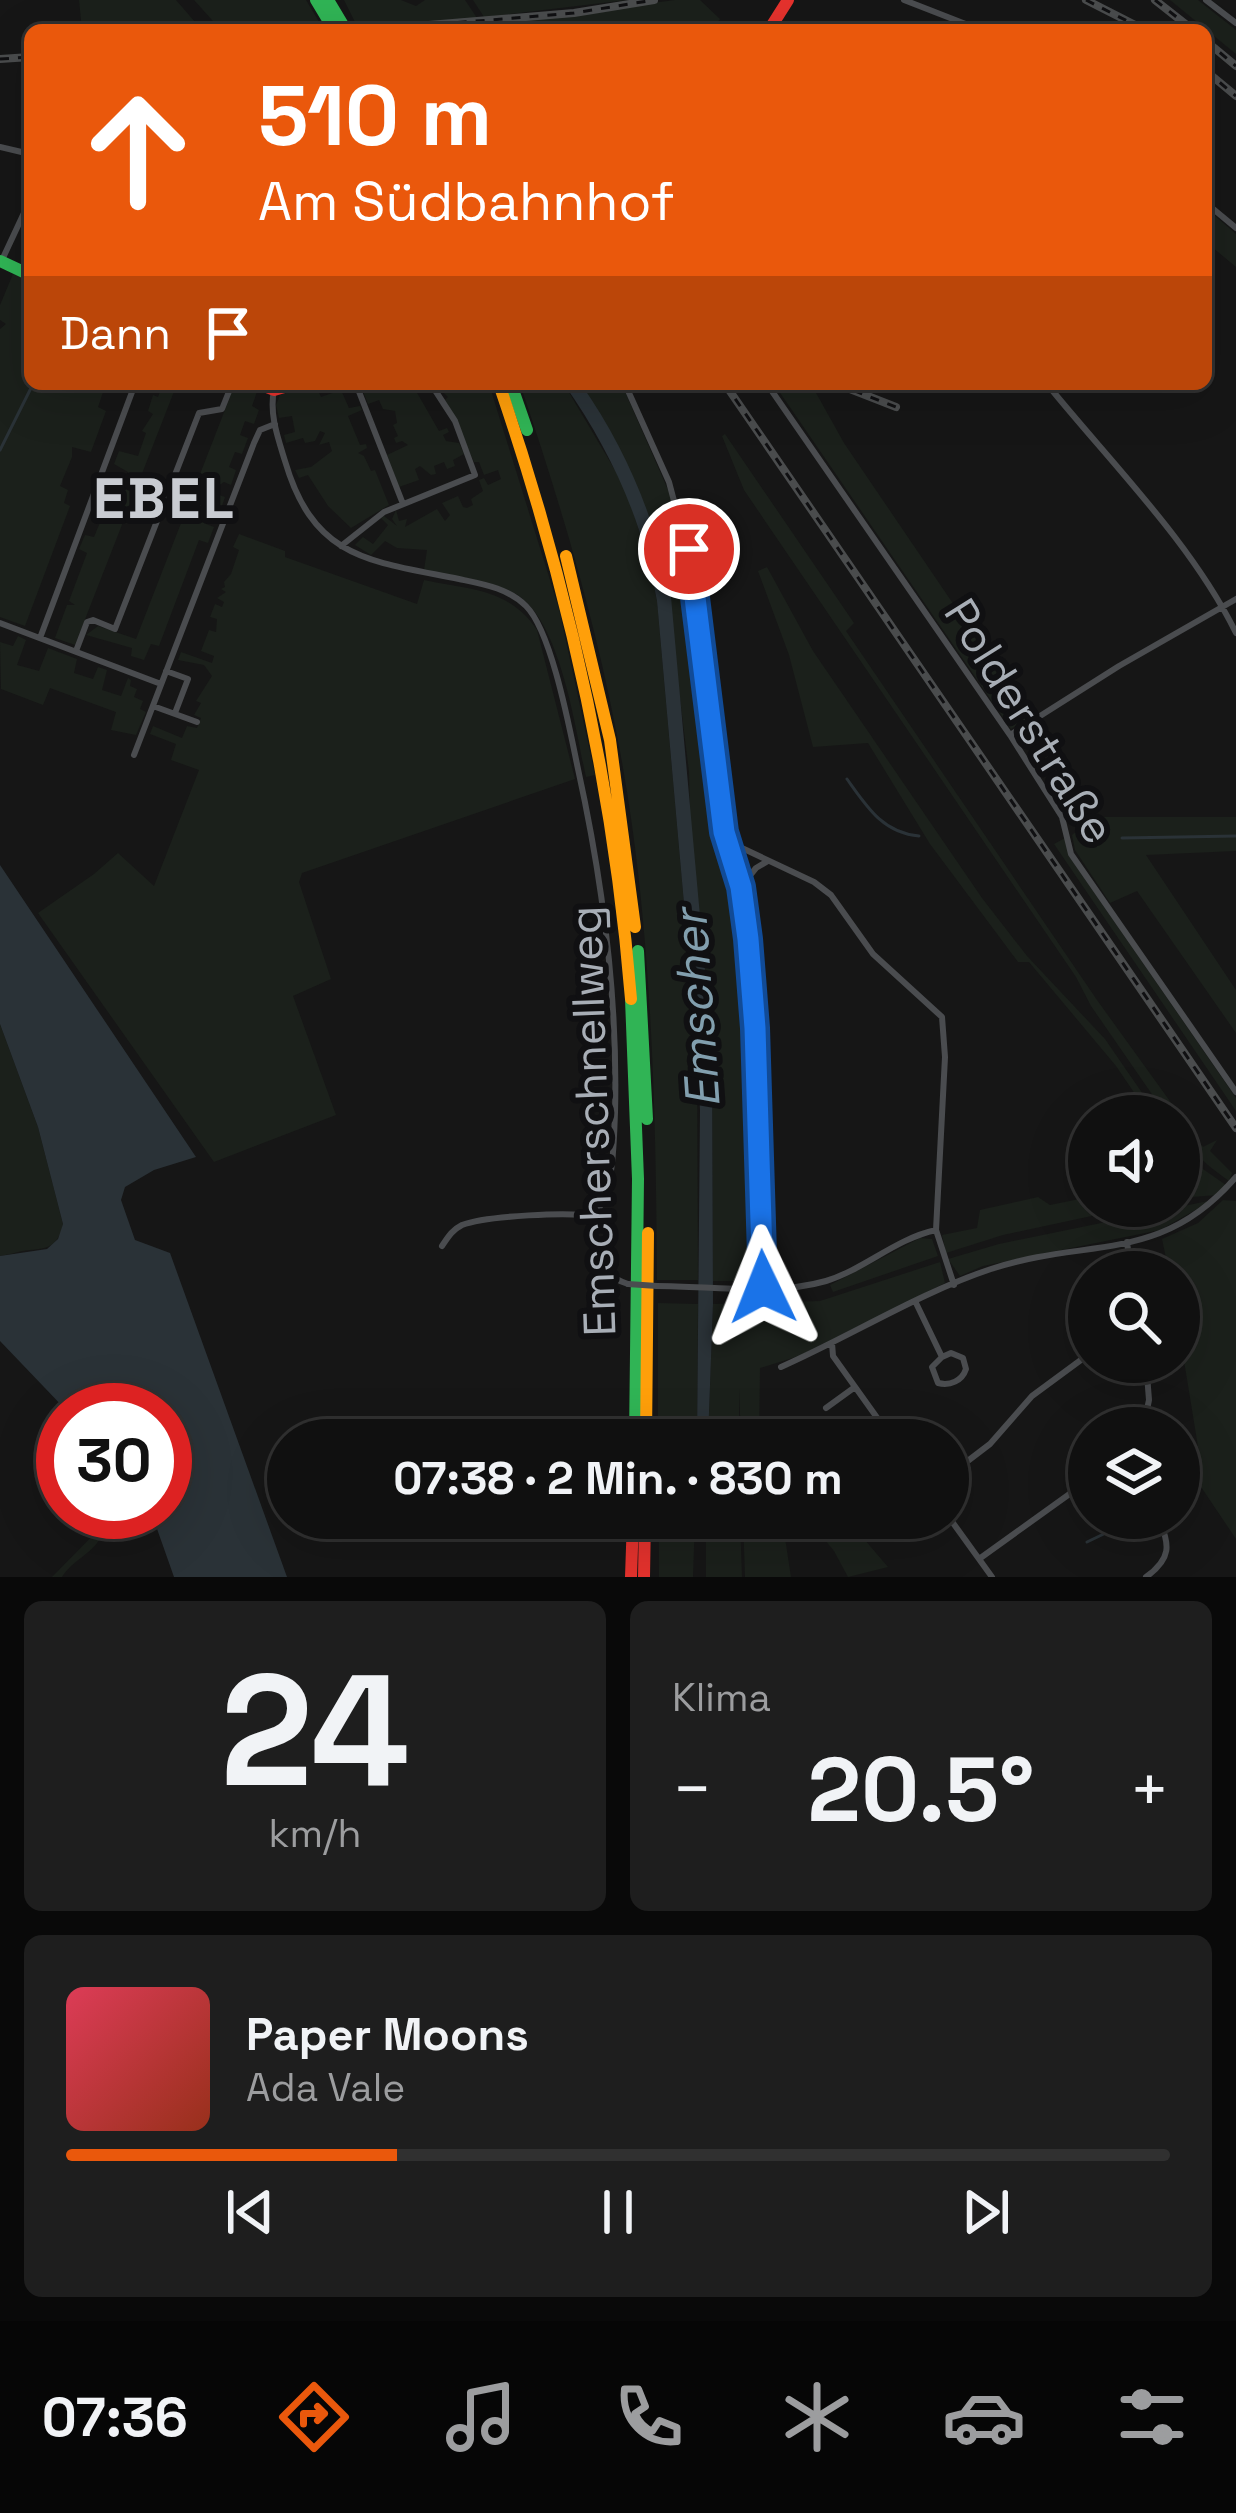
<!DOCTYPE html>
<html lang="de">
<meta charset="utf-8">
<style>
:root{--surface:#101010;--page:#1e1e1e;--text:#f1f3f6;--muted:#9c9d9f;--line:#303030;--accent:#ea580c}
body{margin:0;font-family:"Space Grotesk",sans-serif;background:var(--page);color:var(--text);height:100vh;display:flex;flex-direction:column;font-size:45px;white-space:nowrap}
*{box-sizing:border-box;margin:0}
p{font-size:39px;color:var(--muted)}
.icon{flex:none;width:66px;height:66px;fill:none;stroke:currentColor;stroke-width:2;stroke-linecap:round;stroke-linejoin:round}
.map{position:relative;height:1577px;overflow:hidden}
.details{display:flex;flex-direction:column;gap:24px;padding:24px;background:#090909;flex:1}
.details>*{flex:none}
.guide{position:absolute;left:24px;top:24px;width:1188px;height:366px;border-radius:18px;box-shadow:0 12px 48px #0002,0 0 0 3px var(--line);background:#ea580c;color:#fff;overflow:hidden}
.buttons{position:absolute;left:1068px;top:1095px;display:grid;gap:24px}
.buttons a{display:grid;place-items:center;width:132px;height:132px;border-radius:50%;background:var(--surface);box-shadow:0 12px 48px #0002,0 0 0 3px var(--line);font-size:60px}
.speed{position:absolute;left:36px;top:1383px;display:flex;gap:24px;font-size:60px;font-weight:700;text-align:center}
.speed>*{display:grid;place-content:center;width:156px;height:156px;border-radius:50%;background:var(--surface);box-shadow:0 12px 48px #0002,0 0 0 3px var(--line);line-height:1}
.speed .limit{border:18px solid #d22;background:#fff;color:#111}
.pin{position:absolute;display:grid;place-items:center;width:102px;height:102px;color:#fff;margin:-51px;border:6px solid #fff;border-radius:50%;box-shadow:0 3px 12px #0007}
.me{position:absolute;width:132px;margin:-66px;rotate:358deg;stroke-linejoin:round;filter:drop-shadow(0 0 9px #0008)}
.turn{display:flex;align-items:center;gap:42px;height:252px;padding:0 36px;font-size:54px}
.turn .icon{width:156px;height:156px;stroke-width:2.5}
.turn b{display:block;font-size:84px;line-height:102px}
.then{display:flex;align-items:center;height:114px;padding:0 36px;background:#0003;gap:24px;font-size:45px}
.big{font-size:90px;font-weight:700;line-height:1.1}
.details .widget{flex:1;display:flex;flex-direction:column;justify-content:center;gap:18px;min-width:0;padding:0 42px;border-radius:18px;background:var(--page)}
.details .dial{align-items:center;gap:0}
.dial b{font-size:156px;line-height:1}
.song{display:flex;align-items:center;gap:36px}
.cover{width:144px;height:144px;border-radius:18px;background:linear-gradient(135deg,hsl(350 70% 55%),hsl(10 70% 35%))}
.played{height:12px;border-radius:6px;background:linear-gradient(90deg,var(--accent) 30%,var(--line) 30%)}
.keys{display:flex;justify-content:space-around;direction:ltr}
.heat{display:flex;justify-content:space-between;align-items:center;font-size:66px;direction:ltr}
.details .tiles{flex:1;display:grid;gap:24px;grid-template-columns:1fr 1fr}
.widget:last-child{grid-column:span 2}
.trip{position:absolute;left:267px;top:1419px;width:702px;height:120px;border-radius:60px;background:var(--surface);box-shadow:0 12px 48px #0002,0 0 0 3px var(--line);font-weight:700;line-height:120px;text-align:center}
.menu{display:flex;height:192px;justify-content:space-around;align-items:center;background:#060606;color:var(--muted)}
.menu .icon{width:84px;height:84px}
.menu .selected{color:var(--accent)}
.menu b{font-size:54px;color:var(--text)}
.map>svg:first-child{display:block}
.green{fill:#1b201b}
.water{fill:#2a3237}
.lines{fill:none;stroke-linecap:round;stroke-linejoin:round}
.stream{stroke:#2a3237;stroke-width:3}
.street{stroke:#4a4c4f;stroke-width:6}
.fast{stroke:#30b455;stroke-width:12}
.slow{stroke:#ff9f0a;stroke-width:12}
.jam{stroke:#e5322d;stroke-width:12}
.rail-casing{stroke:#4a4c4d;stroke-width:8}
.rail{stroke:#101012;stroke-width:3;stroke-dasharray:9;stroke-linecap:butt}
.street-bridge{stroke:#4a4c4f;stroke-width:6}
.route-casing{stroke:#114b97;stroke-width:30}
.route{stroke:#1a73e8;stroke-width:21}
.labels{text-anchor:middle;stroke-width:12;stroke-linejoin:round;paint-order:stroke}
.street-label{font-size:45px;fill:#a8aeb6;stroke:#101012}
.water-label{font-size:48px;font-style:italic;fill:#829fae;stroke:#101012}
.district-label{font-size:57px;font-weight:bold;letter-spacing:3px;fill:#c9ccd2;stroke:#101012}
</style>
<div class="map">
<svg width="1236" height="1577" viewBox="0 0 1236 1577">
<rect width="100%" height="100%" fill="#161616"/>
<!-- green -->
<path class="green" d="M 79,0 L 176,0 L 202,30 L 82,30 Z
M 194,0 L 306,0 L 324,30 L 221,30 Z
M 344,0 L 401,0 L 416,6 L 425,0 L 465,0 L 477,18 L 358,28 Z
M 473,0 L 627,0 L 484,17 Z
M 675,0 L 700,0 L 720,19 L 712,30 L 514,30 L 509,22 Z
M 1170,0 L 1198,0 L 1236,30 L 1236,54 Z
M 1206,208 L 1236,234 L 1236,267 L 1206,242 Z
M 13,274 L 30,279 L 30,384 L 117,384 L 114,392 L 104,389 L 98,407 L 106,411 L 91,452 L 72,447 L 72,457 L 60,486 L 68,490 L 64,503 L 70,506 L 25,626 L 0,617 L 0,329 L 6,324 L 0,320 L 0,305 Z
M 163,384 L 177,384 L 75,645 L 55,638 L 67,605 L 75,605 L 69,601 L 87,553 L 79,549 L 85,535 L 94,537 L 118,479 L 126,482 L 128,472 L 114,464 L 119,451 L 138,456 L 146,433 L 142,431 L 153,414 L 148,411 L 153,395 L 158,397 Z
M 235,384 L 258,389 L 252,406 L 259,410 L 254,424 L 245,421 L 240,435 L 248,438 L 242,454 L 235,452 L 229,467 L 236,470 L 231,485 L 224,482 L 218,486 L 219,495 L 225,497 L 220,512 L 212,510 L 206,524 L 214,527 L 208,543 L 199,540 L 159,646 L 151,644 L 144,660 L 131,656 L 132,648 L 86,635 L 98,626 L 136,639 Z
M 309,384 L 315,384 L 321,397 L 341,390 L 349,408 L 360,406 L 362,410 L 348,416 L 360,445 L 366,444 L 367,448 L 358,453 L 364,456 L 371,471 L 375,470 L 389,505 L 351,528 L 328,506 L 308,475 L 299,478 L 295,470 L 311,467 L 332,451 L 329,442 L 319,445 L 325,433 L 320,431 L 315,441 L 305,443 L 303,438 L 286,443 L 284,435 L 295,432 L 292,416 L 279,418 L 276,405 L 280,395 Z
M 360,384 L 412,384 L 439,431 L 447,428 L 449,432 L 443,435 L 446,441 L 459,443 L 464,454 L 453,460 L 455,466 L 447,469 L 444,462 L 434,466 L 436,474 L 431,475 L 420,466 L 415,469 L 419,480 L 399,487 L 387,455 L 408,445 L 402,441 L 396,443 L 394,438 L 398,436 L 393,425 L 397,423 L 395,411 L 383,409 L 379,400 L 368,404 Z
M 435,384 L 489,384 L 559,609 L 595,775 L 586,777 C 575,728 561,621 516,594 C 490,579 453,577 424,570 L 427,550 L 397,548 L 385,541 L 371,555 L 355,545 L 363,537 L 373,544 L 388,525 L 381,518 L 384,516 L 397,526 L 392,519 L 396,510 L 399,521 L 407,519 L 405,527 L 437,509 L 445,521 L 450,515 L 442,503 L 458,496 L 463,507 L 467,508 L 473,505 L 471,499 L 483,491 L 479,480 L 484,478 L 488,485 L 501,479 L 498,470 L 484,475 L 479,462 L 474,462 L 445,400 L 448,397 Z
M 520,384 L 564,384 L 625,487 L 649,561 L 657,601 L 697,1049 L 698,1280 L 657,1280 C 656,1127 653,976 632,825 C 611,674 569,528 520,384 Z
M 581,384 L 606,384 L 613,393 L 623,387 L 675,506 L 694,582 L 753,1084 L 757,1281 L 713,1281 L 712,1048 L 690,816 L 689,772 L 663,559 Z
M 774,384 L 809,384 L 815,391 L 844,443 L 1030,717 L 1011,729 Z
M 725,434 L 854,623 L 846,631 L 1097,1000 L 1203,1147 L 1217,1140 L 1210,1151 L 1232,1173 L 1229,1181 C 1207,1165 1179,1145 1179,1116 L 1167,1116 L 1091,1006 L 1076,977 L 744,490 L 722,436 Z
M 239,534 L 285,551 L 285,557 L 417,604 L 424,580 C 470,590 509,588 537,630 L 575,779 L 302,873 L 299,882 L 331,979 L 293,996 L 336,1115 L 214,1162 L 38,913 L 94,874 L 118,853 L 154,886 L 199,770 L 171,760 L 176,744 L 150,734 L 153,726 L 182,738 L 187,726 L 197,728 L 201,718 L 194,715 L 201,703 L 196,701 L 212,676 L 204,665 L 178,660 L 181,652 L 212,663 L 214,656 L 201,651 L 209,630 L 216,632 L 217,619 L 210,617 L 215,604 L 222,607 L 224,602 L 217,598 L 226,592 L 221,589 L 225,587 L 224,582 L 231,574 L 239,550 L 233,547 Z
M 767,567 L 813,651 L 982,898 L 1027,956 L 1105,1039 L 1158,1116 L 1150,1116 L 1116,1066 L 1029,962 L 1018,962 L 930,844 L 868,743 L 813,747 L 789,655 L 758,571 Z
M 18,636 L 26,640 L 17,665 L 39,671 L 48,648 L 77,659 L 74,673 L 93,679 L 98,667 L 107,670 L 102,690 L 121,696 L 128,678 L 131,680 L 130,686 L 137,689 L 134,697 L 143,701 L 140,709 L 146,712 L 136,735 L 111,730 L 116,712 L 50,688 L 43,705 L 1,689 L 0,642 L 13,646 Z
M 1094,817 L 1236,817 L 1236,851 L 1146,855 L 1236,990 L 1236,1033 L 1137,891 L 1110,903 L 1075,850 L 1072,835 Z
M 1065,838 L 1069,856 L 1236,1098 L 1236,1111 L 1054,844 Z
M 0,1024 L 38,1127 L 63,1224 C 57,1251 44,1248 22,1251 C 14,1253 7,1255 0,1256 Z
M 1179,1145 L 1190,1160 L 1226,1185 L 1218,1195 L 1179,1198 Z
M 1038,1197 L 1050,1205 L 1089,1197 L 1089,1206 L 1138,1206 L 1003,1235 L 946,1253 L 942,1235 L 977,1228 L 980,1210 Z
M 1213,1200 L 1160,1230 L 983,1266 L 960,1276 L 948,1259 L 999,1244 Z
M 1223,1200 L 1236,1201 L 1236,1539 L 1191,1472 L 1198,1469 L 1195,1460 L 1200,1459 L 1179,1330 L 1179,1272 L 1169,1272 L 1162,1239 L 1198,1223 Z
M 920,1238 L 932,1239 L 938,1256 L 833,1292 L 830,1285 Z
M 940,1262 L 945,1283 L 799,1356 L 760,1368 L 759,1440 L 741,1440 L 739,1389 L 739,1440 L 708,1440 L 713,1304 L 820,1301 Z
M 658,1303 L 698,1304 L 697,1440 L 658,1440 Z
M 126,1512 L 137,1512 L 140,1516 L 129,1524 L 131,1535 L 126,1527 L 102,1534 C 95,1553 73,1559 62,1577 L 52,1577 L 110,1518 Z
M 659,1518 L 695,1518 L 693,1577 L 659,1577 Z
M 706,1518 L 740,1518 L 742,1577 L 706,1577 Z
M 743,1518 L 782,1518 L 791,1577 L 745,1577 Z
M 807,1518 L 846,1518 L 888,1567 L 848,1577 L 834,1551 Z"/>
<!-- water -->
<path class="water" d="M 564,384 L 581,384 C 627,450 655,518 671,597 L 712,1048 L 713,1304 L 708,1440 L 697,1440 L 700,1110 L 697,1049 L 657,601 C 642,519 611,451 564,384 Z
M 0,865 L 196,1157 L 154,1170 L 125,1187 L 121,1200 L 135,1240 L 170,1253 L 287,1577 L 174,1577 L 156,1526 L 151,1527 L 148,1517 L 151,1512 L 165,1512 L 165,1410 L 66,1410 L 0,1341 L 0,1256 L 47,1249 L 58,1239 L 63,1224 L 38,1127 L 0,1024 Z"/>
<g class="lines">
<!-- stream -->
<path class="stream" d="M 0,450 L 33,384
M 847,779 C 867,807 883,833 919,836
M 1122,838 L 1236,836
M 1087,1542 L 1112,1530 L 1110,1520"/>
<!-- street -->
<path class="street" d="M 904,0 L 981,30
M 1206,0 L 1236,23
M 0,147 L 30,154
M 1206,203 L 1236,228
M 2,260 L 30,200
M 356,384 L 403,504
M 625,384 L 669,482 L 697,588 L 724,832 L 744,900 L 753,991 L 763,1287
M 767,384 L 1010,735 L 1062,817 L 1071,854 L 1236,1092
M 1047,384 C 1110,462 1192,543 1236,633
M 274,390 C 269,414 278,438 285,461 C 314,560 370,561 459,579 C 483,584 508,588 526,606 C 552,632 570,731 578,769 C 603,883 618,997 615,1113 C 614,1134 614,1156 610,1177 C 605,1200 589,1222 593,1247 C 596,1267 610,1278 628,1284
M 341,546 L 384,512 L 475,475 L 455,421 L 431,384
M 0,623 L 161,684
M 40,638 L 135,384
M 76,651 L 87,622 L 93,620 L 115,629 L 199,413 L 222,409 L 232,384
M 166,671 L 188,679 L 175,713
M 153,706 L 197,722
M 1010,735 L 1119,666 L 1236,599
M 134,755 L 254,443 L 260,430 L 275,424
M 727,841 L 814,882 L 831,895 L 873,954 L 942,1017 L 945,1057 L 936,1230 L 954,1285
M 743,884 L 756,868 L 768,861
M 1127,1242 L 1131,1272
M 442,1246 C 448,1237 452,1230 462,1225 C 485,1216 572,1211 596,1217
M 657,1286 C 711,1286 774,1296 826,1281 C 865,1269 895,1239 936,1230
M 916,1303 L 942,1357 L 951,1353 L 963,1358 L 966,1369 C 962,1381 950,1386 938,1383 L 932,1367 L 942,1357
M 832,1343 L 833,1356 L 893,1440
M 781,1367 C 851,1336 919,1293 991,1269 C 1088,1237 1160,1265 1236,1177
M 826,1408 L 855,1387
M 1143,1428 L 1149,1400 L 1146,1362
M 948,1476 L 990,1444 L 1032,1396 L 1089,1354
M 948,1516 L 992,1577
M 979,1559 L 1089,1480
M 1146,1577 C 1171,1559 1171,1545 1158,1518"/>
<!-- fast -->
<path class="fast" d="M 316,0 L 334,30
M 328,0 L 346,30
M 0,261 L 30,275
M 511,384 L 527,430
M 638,951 L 647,1119
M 631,999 L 638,1179 L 635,1440"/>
<!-- slow -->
<path class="slow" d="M 499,384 C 568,585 614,788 631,999
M 566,556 L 610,740 L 635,927
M 646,1440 L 648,1233"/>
<!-- jam -->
<path class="jam" d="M 769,30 L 788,0
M 259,384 L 274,390 L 295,384
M 631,1577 L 633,1518
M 644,1577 L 645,1518"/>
<defs>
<path id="rail" d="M 1086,0 L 1145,30
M 1155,0 L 1193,30
M 368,30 L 574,13 L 654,0
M 1206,41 L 1236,66
M 0,59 L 30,57
M 1206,71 L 1236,96
M 725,384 L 1236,1128
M 837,384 L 896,407"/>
</defs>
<!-- rail casing -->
<use href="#rail" class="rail-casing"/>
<!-- rail -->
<use href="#rail" class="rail"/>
<!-- street-bridge -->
<path class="street-bridge" d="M 628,1284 L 657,1286"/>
</g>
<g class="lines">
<defs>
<path id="route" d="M 689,549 L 724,832 L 741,887 L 748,939 L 755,1028 L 763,1287"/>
</defs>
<!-- route casing -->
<use href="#route" class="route-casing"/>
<!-- route -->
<use href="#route" class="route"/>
</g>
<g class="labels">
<!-- street labels -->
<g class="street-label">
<text transform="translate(1030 721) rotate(58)" y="16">Polderstraße</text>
<text transform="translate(592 1121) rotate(-92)" y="16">Emscherschnellweg</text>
</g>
<!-- water labels -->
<g class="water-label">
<text transform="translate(696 1009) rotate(-94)" y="17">Emscher</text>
</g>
<!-- district labels -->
<g class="district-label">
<text x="165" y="518">EBEL</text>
</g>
</g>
</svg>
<div class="buttons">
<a><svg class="icon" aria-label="sound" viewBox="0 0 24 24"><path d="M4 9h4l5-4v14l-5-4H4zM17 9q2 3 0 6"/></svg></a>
<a><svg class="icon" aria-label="search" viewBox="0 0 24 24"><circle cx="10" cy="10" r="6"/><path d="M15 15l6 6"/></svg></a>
<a><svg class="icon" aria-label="layers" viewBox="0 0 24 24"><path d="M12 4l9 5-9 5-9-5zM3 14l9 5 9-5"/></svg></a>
</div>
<div class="speed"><div class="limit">30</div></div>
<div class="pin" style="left:689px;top:549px;background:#d93025"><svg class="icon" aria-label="arrive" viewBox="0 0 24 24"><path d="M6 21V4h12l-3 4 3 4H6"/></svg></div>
<svg class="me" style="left:763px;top:1287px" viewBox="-20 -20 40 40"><path d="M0-17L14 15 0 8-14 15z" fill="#1a73e8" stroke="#fff" stroke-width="4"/></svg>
<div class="trip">07:38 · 2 Min. · 830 m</div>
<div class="guide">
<div class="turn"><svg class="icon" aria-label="ahead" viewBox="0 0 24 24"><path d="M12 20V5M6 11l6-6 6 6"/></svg><div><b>510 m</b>Am Südbahnhof</div></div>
<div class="then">Dann<svg class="icon" aria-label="arrive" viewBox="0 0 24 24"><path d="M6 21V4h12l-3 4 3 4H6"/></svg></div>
</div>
</div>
<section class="details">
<div class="tiles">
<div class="widget dial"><b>24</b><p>km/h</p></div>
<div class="widget"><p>Klima</p>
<div class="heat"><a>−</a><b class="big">20.5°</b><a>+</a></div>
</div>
<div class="widget">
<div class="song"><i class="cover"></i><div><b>Paper Moons</b><p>Ada Vale</p></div></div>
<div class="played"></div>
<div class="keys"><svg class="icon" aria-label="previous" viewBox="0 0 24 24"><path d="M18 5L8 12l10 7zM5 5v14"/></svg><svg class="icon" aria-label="pause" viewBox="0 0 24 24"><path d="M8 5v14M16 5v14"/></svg><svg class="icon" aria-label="next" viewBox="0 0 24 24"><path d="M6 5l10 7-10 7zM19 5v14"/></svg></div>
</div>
</div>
</section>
<nav class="menu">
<b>07:36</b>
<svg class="icon selected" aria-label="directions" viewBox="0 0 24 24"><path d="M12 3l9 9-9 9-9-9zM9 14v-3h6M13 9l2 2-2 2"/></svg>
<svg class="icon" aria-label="music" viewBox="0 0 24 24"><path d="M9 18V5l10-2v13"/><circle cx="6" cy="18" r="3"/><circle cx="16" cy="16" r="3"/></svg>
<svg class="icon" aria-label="phone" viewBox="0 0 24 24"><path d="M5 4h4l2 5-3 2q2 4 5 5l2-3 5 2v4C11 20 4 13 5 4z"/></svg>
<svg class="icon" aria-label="climate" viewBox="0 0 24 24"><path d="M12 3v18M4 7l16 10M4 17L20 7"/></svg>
<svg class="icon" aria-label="car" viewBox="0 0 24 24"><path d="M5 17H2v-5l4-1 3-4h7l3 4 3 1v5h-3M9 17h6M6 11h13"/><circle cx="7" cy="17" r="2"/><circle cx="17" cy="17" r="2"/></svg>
<svg class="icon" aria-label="filters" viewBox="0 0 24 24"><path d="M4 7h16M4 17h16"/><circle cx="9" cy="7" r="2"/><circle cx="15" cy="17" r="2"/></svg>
</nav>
